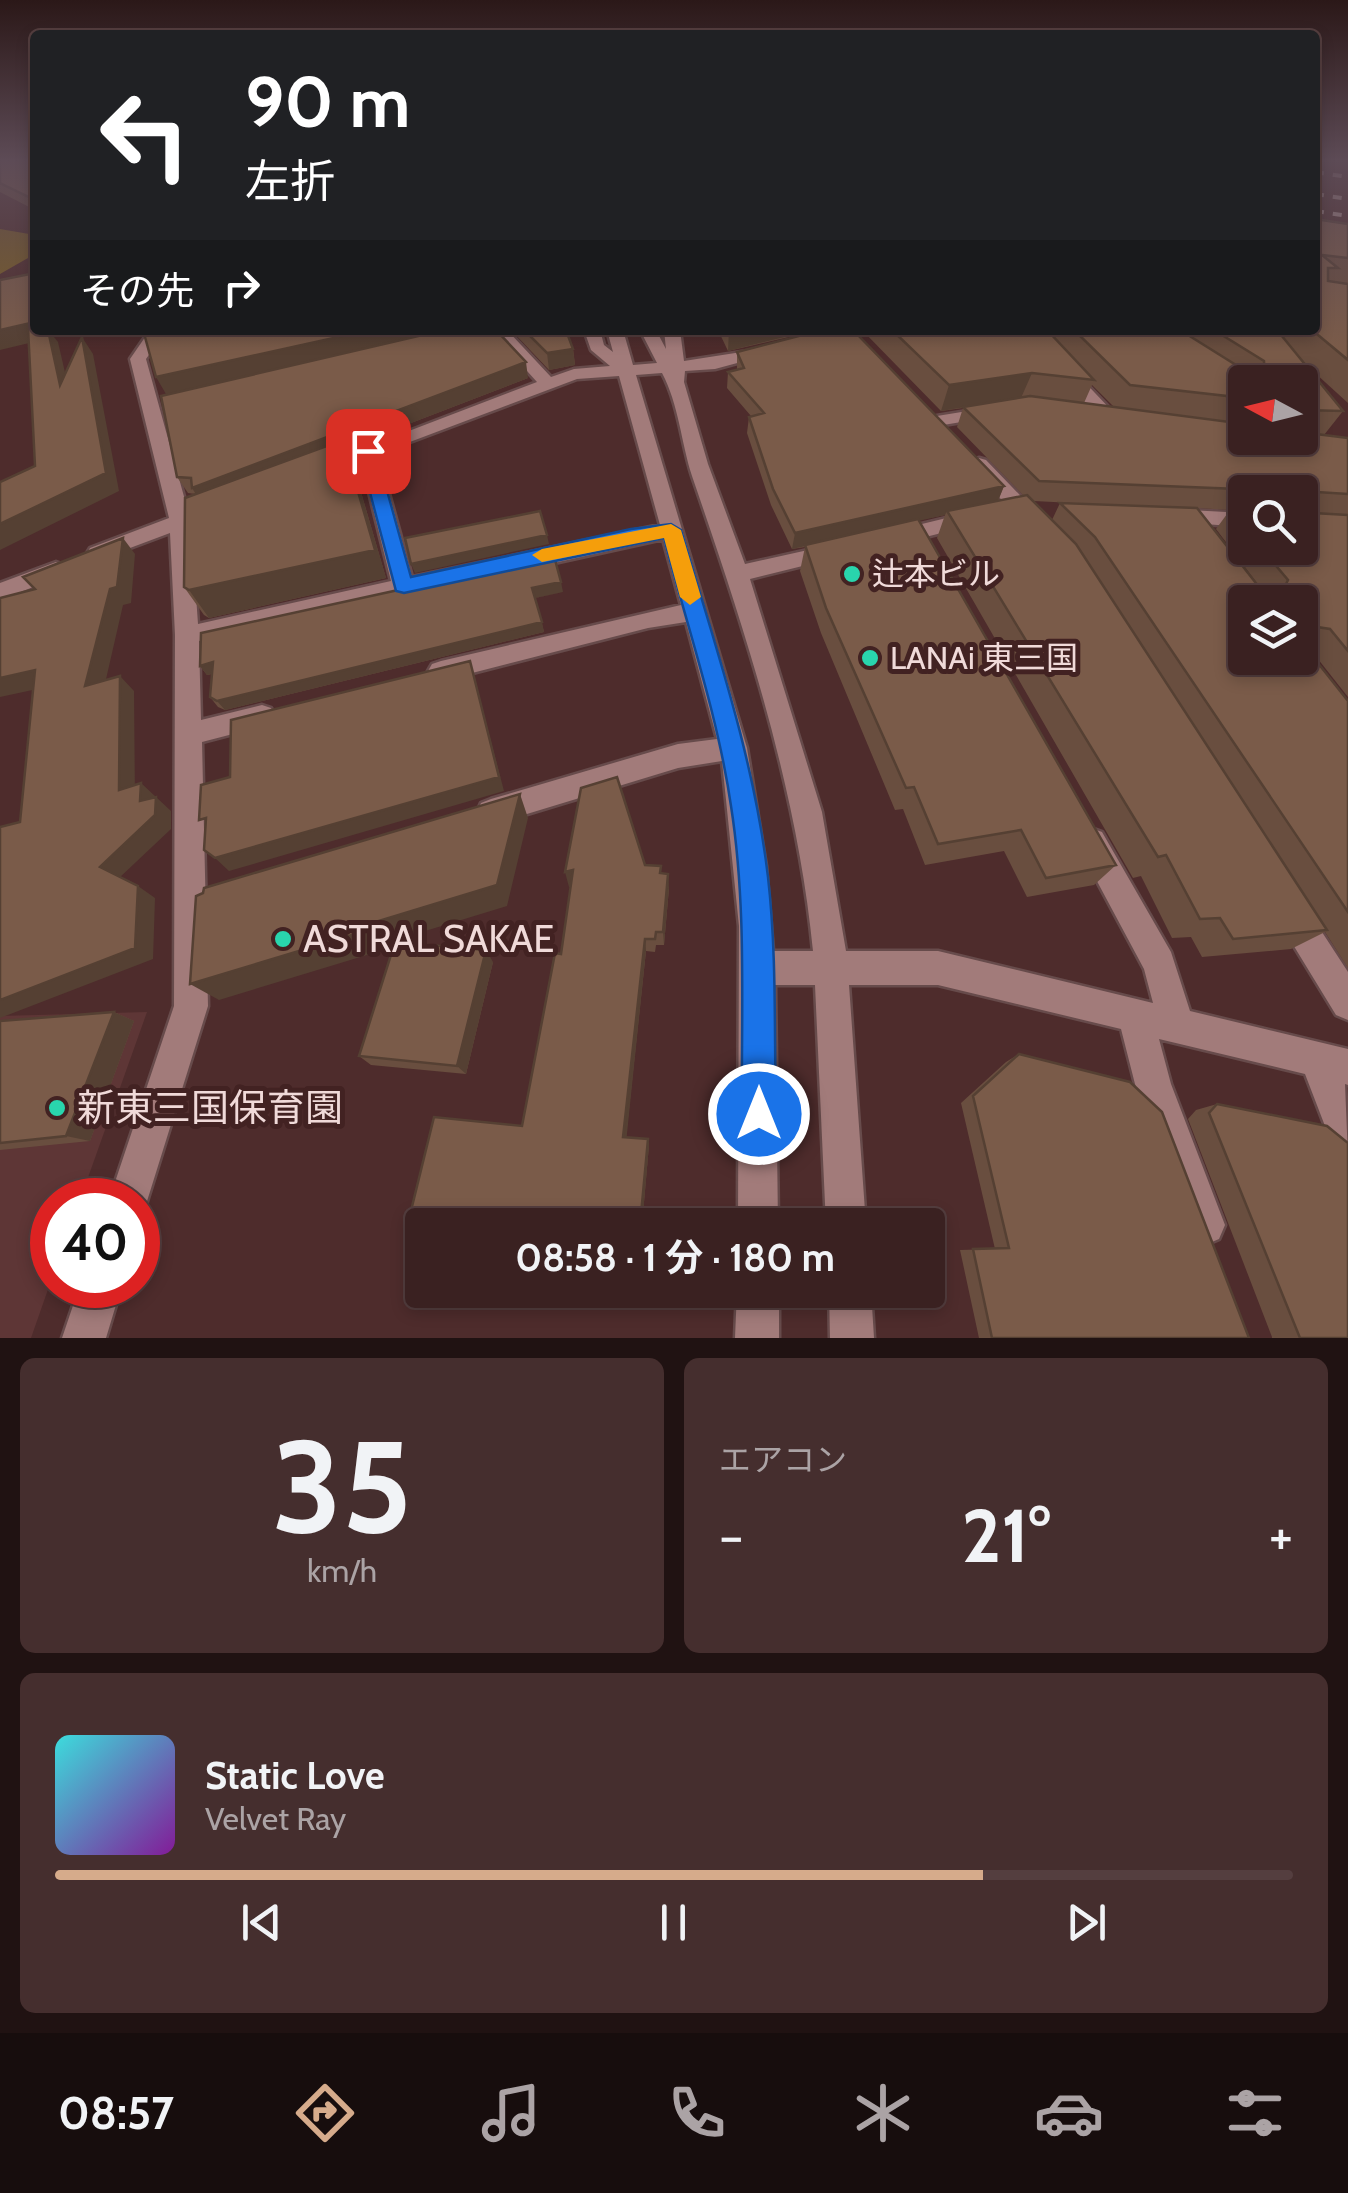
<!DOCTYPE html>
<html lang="ja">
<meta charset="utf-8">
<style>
:root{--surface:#3a2121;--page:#452e2e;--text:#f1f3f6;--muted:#aba3a5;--line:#543e3f;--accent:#d6ab8b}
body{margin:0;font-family:Cabin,"Noto Sans JP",sans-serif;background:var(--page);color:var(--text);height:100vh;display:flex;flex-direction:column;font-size:38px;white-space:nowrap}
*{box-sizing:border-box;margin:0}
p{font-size:32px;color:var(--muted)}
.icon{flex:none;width:55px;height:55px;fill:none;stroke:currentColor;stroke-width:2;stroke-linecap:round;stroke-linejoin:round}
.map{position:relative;height:1338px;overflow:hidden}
.details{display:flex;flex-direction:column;gap:20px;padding:20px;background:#201212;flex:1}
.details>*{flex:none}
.guide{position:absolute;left:30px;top:30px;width:1290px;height:305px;border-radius:10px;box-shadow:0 5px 15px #0003,0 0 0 2px var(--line);background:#202124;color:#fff;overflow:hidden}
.needle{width:65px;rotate:277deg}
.controls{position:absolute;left:1228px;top:365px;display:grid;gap:20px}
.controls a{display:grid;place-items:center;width:90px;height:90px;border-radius:10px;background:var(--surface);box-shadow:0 5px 15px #0003,0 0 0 2px var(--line);font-size:50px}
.speed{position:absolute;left:30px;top:1178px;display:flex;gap:20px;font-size:50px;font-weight:700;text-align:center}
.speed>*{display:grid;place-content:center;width:130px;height:130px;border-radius:50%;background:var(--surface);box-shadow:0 5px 15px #0003,0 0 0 2px var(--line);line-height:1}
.speed .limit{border:15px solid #d22;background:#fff;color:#111}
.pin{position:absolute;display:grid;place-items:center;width:85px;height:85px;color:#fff;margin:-42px;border-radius:20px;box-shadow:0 5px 15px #0006}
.me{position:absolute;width:110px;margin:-55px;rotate:0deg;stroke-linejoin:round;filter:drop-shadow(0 0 8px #0008)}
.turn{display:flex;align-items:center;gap:35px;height:210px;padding:0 50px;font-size:45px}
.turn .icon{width:130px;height:130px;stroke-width:2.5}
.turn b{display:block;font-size:70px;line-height:85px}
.then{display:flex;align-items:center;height:95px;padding:0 50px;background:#0003;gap:20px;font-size:38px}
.big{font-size:75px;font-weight:700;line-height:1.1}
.details .tile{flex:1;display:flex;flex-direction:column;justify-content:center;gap:15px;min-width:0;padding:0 35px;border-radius:15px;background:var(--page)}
.details .dial{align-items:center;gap:0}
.dial b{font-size:130px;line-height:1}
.song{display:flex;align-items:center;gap:30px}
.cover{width:120px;height:120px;border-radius:15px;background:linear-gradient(135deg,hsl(180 70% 55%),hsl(290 70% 35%))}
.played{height:10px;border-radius:5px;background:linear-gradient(90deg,var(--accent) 75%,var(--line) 75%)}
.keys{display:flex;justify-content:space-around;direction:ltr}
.heat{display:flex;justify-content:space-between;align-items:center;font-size:55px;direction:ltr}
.details .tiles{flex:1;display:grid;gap:20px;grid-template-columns:1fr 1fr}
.tile:last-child{grid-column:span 2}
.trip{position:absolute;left:405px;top:1208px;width:540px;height:100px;border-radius:10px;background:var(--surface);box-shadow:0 5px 15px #0003,0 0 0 2px var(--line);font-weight:700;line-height:100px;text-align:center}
.dock{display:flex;height:160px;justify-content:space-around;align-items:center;background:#170d0d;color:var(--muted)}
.dock .icon{width:70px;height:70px}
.dock .on{color:var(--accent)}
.dock b{font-size:45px;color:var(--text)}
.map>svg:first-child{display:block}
.built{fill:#5e3636}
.green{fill:#7a5d23}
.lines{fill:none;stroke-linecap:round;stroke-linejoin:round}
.minor-casing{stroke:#674b4b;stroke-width:5}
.minor{fill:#a27b7a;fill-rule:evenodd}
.rail{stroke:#b89e9d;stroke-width:4;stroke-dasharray:9 9;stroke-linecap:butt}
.wall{fill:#694e3f;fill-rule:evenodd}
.shaded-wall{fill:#554033}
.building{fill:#7a5b49;stroke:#554033;stroke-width:2.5;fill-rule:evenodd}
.route{fill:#1a73e8;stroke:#114b97;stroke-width:2.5}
.slow{fill:#f59e0b}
.poi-dot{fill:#29d5ad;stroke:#422222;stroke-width:4}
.labels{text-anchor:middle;stroke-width:10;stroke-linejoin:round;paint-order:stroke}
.poi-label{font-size:32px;fill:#f0dad9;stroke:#422222;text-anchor:start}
.near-poi-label{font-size:38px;fill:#f0dad9;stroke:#422222;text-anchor:start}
</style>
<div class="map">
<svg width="1348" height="1338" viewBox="0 0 1348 1338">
<rect width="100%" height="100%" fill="#4e2c2c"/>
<!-- built -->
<path class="built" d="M 147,1012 L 80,1200 L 52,1200 L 52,1278 L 31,1338 L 0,1338 L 0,1016 Z"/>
<!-- green -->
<path class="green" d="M 0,229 L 35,235 L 35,254 L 0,274 Z"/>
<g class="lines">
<defs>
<path id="minor" d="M 150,330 L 177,330 L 162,336 L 146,359 L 188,511 L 198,512 L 201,517 L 191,525 L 198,624 L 391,581 L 361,460 L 317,476 L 307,470 L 537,382 L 490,330 L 507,330 L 551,377 L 574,369 L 610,366 L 591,350 L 584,330 L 600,330 L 604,345 L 613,352 L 607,330 L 623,330 L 633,365 L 657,363 L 640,330 L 656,330 L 666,349 L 664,330 L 680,330 L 684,361 L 774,347 L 774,353 L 715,369 L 685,371 L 684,382 L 708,464 L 745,564 L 835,544 L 846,551 L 843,556 L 750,579 L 822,812 L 846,951 L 938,951 L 1153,1003 L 1144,969 L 1076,842 L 1080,832 L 1091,828 L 1102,832 L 1171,952 L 1190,1011 L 1348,1049 L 1348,1085 L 1345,1084 L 1348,1158 L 1335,1152 L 1305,1074 L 1159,1039 L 1171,1084 L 1225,1225 L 1219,1239 L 1205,1245 L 1191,1239 L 1185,1225 L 1135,1084 L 1121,1029 L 938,985 L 849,985 L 866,1225 L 826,1225 L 815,985 L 775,985 L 778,1225 L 738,1225 L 739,926 L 722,761 L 678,768 L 491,825 L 481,821 L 477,812 L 481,803 L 491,799 L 678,744 L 717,739 L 686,622 L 648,628 L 441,681 L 432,678 L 428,671 L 432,664 L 441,661 L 681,605 L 663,539 L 199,641 L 201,720 L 262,705 L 271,708 L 275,716 L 271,724 L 202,742 L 208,1006 L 143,1214 L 138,1216 L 138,1200 L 109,1200 L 174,1006 L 175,635 L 170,533 L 98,560 L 87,553 L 90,548 L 169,518 L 130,359 ZM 662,373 C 679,405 681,442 692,476 C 745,630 797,788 813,951 L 773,951 L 766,866 L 747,748 L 636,375 ZM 619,376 L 660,525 L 412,577 L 378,454 L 577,379 Z
M 1018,330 L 1035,330 L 1115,414 L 1115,422 L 1103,422 Z
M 992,407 L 1001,412 L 998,416 L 937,426 L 928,421 L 937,416 Z
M 979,458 L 986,460 L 1041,517 L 1044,522 L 1041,527 L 1027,527 L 972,468 L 969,464 Z
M 1170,509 L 1245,513 L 1245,527 L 1163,521 L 1160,516 L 1163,511 Z
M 971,512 L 981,519 L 978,524 L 893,545 L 882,538 L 885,533 Z
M 56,562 L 64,565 L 67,570 L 64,575 L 0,600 L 0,583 Z
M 1292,898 L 1303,903 L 1348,972 L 1348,1020 L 1336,1015 L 1281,925 L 1276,914 L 1281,903 Z
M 80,1285 L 122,1285 L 106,1338 L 62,1338 Z
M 737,1290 L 779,1290 L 779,1338 L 735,1338 Z
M 829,1290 L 871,1290 L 874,1338 L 830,1338 Z"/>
</defs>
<!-- minor casing -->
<use href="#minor" class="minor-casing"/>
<!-- minor -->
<use href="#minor" class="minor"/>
<!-- rail -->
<path class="rail" d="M 1315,172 L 1348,177
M 1315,194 L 1348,199
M 1315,211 L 1348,216"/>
</g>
<!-- wall -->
<path class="wall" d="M 0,161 L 35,161 L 35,210 L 0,192 Z
M 1315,219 L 1348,224 L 1348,403 L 1303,362 L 1343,411 L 1324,435 L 1348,438 L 1348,697 L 1310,649 L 1306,648 L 1348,701 L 1348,968 L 1325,932 L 1291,949 L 1202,957 L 1191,937 L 1172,938 L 1141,876 L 1133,878 L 937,538 L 945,515 L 919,520 L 1116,865 L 1094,885 L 1027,897 L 1004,851 L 925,865 L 903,809 L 895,810 L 821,633 L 800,571 L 805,547 L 792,549 L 771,505 L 747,433 L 749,417 L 751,416 L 727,388 L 728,372 L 737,370 L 737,352 L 1004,486 L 998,501 L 1024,496 L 957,427 L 963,408 L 941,411 L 862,330 L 1315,330 ZM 1245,382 L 1300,382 L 1300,438 L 1245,438 ZM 1092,385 L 1114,407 L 1084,403 ZM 1245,492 L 1300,492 L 1300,548 L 1245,548 ZM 1034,501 L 1131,506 L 1060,503 L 1052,520 ZM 1197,508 L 1230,510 L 1216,529 L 1260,587 Z
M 511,330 L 566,330 L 573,349 L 575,365 L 549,370 Z
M 718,330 L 819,330 L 728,351 Z
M 269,371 L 528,378 L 346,448 L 354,468 L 386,578 L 209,618 L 204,615 L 184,587 L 195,494 L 188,493 L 177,477 Z
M 563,592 L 535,598 L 544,632 L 225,710 L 218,707 L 210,697 L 212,674 L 207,675 L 200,666 Z
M 581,788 L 645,865 L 661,873 L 669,888 L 664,945 L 656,945 L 655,952 L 646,951 L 626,1137 L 648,1139 L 649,1145 L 642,1225 L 422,1225 L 522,1126 L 561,954 L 571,886 L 569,887 Z
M 493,962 L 466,1074 L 371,1065 L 359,1056 Z
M 114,1012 L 134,1021 L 90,1141 L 0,1150 L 0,1021 Z
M 1019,1054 L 1249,1338 L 979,1338 L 960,1250 L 995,1249 L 961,1103 L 1006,1062 Z
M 1217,1104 L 1348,1338 L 1272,1338 L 1272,1337 L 1188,1119 L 1196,1110 Z"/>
<!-- shaded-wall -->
<path class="shaded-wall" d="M 35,322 L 35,330 L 55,330 L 57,336 L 54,337 L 58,342 L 72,403 L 60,385 L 50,338 L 0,350 L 0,330 Z
M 370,330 L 447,330 L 166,394 L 156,377 Z
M 729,330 L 813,330 L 728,351 Z
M 82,337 L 93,354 L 119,491 L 0,550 L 0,524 L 106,473 Z
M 573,349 L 575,365 L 549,370 L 547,353 Z
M 526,362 L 528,378 L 346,448 L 354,468 L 386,578 L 209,618 L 189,590 L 202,504 L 192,488 Z
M 1032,373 L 1021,398 L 941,411 L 949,385 Z
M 1004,486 L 997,503 L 947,511 L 945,515 L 792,549 L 795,533 Z
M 547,535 L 549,544 L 415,573 L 411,564 Z
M 123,538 L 135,554 L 131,603 L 123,605 L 101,701 L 85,686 Z
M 561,582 L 563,592 L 535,598 L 532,588 Z
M 542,622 L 544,632 L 225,710 L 217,701 Z
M 470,661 L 504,791 L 229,871 L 215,858 Z
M 213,662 L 221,672 L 207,675 L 200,666 Z
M 35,670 L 51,686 L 0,697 L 0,678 Z
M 120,676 L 134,691 L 135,803 L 119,790 Z
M 141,783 L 171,811 L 171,829 L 118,879 L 100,867 L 140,801 Z
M 520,794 L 528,818 L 507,906 L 376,946 L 380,951 L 219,1000 L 190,984 L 346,931 Z
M 573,870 L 577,884 L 569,887 L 565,872 Z
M 668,874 L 669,888 L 664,945 L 663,932 Z
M 138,886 L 155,898 L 153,959 L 0,1018 L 0,1000 Z
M 645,939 L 646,951 L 626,1143 L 623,1137 Z
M 486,950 L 493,962 L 466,1074 L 457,1066 Z
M 114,1012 L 134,1021 L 90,1141 L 66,1136 Z
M 648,1139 L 649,1145 L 642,1225 L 640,1225 Z"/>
<!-- building -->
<path class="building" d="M 0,161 L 35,161 L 35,200 L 0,183 Z
M 1315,219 L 1348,224 L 1348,258 L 1322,255 L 1338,268 L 1328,268 L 1328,281 L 1348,284 L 1348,360 L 1312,330 L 1315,330 Z
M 35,273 L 35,322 L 0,330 L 0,280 Z
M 35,327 L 35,330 L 48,330 L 60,385 L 82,337 L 106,473 L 0,524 L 0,482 L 35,466 L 28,328 Z
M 150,330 L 370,330 L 156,377 L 145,337 Z
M 444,330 L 496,330 L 526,362 L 192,488 L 191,478 L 177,477 L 161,396 Z
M 524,330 L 566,330 L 573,349 L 547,353 Z
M 822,330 L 853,330 L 1004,486 L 795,533 L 773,489 L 749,417 L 764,413 L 728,372 L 744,368 L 737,352 Z
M 892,330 L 1047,330 L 1094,380 L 1032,373 L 949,385 Z
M 1074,330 L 1180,330 L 1260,380 L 1265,380 L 1264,361 L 1214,330 L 1277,330 L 1343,411 L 1300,410 L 1300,382 L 1245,382 L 1245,398 L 1130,385 Z
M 1030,396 L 1245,424 L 1245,438 L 1300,438 L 1300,432 L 1348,438 L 1348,494 L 1317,492 L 1313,496 L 1314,513 L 1348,515 L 1348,651 L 1330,629 L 1317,627 L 1316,635 L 1303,636 L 1306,648 L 1348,701 L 1348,912 L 1095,537 L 1060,503 L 1197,508 L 1259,587 L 1285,586 L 1288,580 L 1261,548 L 1300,548 L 1300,492 L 1263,492 L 1263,490 L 1039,481 L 963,407 ZM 1245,602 L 1300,602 L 1300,658 L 1245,658 Z
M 343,440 L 375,550 L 189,590 L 184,587 L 185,498 Z
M 1027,495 L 1076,544 L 1327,930 L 1233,939 L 1220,918 L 1200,919 L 1166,855 L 1158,857 L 947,511 Z
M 1231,509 L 1245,510 L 1245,527 Z
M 540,511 L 547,535 L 411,564 L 405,538 Z
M 918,519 L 1116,865 L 1046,878 L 1021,830 L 938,844 L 914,787 L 906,788 L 826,608 L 805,545 Z
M 123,538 L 117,587 L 110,589 L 85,686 L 120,676 L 119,790 L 141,783 L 140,801 L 156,797 L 155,815 L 100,867 L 138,886 L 135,948 L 0,1000 L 0,827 L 20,822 L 35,670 L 0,678 L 0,598 L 35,589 L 23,577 Z
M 554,556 L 561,582 L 532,588 L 542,622 L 217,701 L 210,697 L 213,662 L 200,666 L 201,633 Z
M 470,661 L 499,777 L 215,858 L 204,850 L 206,818 L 199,820 L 201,785 L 230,777 L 231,720 Z
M 617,777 L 645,865 L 661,866 L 660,873 L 668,874 L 663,932 L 656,932 L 655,939 L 645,939 L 623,1137 L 648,1139 L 640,1225 L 422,1225 L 422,1229 L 407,1227 L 434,1117 L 522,1126 L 555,953 L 561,954 L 573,870 L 565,872 L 581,788 Z
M 520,794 L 497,885 L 346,931 L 362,932 L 190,984 L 196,896 L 203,893 L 204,888 Z
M 395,942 L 486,950 L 457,1066 L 359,1056 Z
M 114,1012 L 66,1136 L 0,1143 L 0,1021 Z
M 1019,1054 L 1130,1082 L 1162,1112 L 1249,1338 L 992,1338 L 973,1249 L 1009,1248 L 973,1096 Z
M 1217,1104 L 1327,1126 L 1348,1143 L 1348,1338 L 1300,1338 L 1209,1113 Z"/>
<!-- sky -->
<linearGradient id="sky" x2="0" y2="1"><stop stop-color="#2b1818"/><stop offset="0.46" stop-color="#5d4b56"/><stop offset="1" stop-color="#5d4b56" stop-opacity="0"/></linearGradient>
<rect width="1348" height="348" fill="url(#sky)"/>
<!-- route -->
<path class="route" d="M 368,446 L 376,451 L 411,577 L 631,529 L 671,524 L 681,530 C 715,645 754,758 768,877 C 777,955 774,1036 776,1114 L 771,1125 L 759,1130 L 747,1125 L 742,1114 C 741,1011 747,908 731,806 C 718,716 687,626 664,538 L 404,593 L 396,591 L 359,451 Z"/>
<!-- slow -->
<path class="slow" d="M 671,524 L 681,530 L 701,597 L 690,605 L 680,597 L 664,538 L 542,562 L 532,555 L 542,549 Z"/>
<!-- markers -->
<g class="poi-dot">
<circle cx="852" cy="574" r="10"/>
<circle cx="870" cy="658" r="10"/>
<circle cx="283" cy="939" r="10"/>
<circle cx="57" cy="1108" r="10"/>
</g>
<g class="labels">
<!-- poi labels -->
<g class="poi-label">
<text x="872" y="585">辻本ビル</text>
<text x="890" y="669">LANAi 東三国</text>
</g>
<!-- near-poi labels -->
<g class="near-poi-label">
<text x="303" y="952">ASTRAL SAKAE</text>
<text x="77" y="1121">新東三国保育園</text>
</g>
</g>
</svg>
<div class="controls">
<a><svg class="needle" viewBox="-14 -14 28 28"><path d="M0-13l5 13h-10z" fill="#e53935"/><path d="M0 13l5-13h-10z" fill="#aba3a5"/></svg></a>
<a><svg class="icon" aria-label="search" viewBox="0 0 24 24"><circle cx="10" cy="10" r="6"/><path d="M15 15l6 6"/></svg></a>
<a><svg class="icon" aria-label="layers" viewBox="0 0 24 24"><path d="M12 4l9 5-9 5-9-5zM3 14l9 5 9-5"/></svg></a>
</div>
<div class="speed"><div class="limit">40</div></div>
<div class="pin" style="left:368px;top:451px;background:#d93025"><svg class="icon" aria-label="arrive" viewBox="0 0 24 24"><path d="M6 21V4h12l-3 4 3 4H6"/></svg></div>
<svg class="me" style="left:759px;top:1114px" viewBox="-20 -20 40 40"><circle r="17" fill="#1a73e8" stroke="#fff" stroke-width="3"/><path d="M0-11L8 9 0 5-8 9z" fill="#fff"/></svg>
<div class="trip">08:58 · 1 分 · 180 m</div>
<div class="guide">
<div class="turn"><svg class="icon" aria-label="left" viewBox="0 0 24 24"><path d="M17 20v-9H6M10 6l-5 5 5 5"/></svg><div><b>90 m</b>左折</div></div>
<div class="then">その先<svg class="icon" aria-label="right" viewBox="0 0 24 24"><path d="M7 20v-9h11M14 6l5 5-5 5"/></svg></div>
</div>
</div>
<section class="details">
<div class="tiles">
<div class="tile dial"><b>35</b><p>km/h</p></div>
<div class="tile"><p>エアコン</p>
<div class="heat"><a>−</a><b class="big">21°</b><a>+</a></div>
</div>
<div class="tile">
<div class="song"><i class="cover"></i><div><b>Static Love</b><p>Velvet Ray</p></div></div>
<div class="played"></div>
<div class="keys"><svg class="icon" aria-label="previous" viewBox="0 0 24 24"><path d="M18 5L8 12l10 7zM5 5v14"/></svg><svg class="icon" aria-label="pause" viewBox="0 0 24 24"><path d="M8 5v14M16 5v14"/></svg><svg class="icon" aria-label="next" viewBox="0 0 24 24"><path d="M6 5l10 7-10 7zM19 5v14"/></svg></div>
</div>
</div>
</section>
<nav class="dock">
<b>08:57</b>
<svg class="icon on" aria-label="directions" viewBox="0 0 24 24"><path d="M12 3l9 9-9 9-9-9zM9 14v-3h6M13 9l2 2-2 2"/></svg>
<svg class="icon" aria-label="music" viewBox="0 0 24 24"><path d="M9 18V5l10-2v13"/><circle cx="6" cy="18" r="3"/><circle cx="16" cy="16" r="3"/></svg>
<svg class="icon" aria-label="phone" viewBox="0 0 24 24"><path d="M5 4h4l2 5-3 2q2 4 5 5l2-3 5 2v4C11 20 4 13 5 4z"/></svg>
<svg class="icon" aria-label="climate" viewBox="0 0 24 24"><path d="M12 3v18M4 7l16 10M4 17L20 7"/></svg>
<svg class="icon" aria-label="car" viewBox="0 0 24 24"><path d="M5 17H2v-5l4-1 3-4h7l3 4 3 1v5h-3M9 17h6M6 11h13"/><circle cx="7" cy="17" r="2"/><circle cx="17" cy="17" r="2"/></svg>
<svg class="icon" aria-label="filters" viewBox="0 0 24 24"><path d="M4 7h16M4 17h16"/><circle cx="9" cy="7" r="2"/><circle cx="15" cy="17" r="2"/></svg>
</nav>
